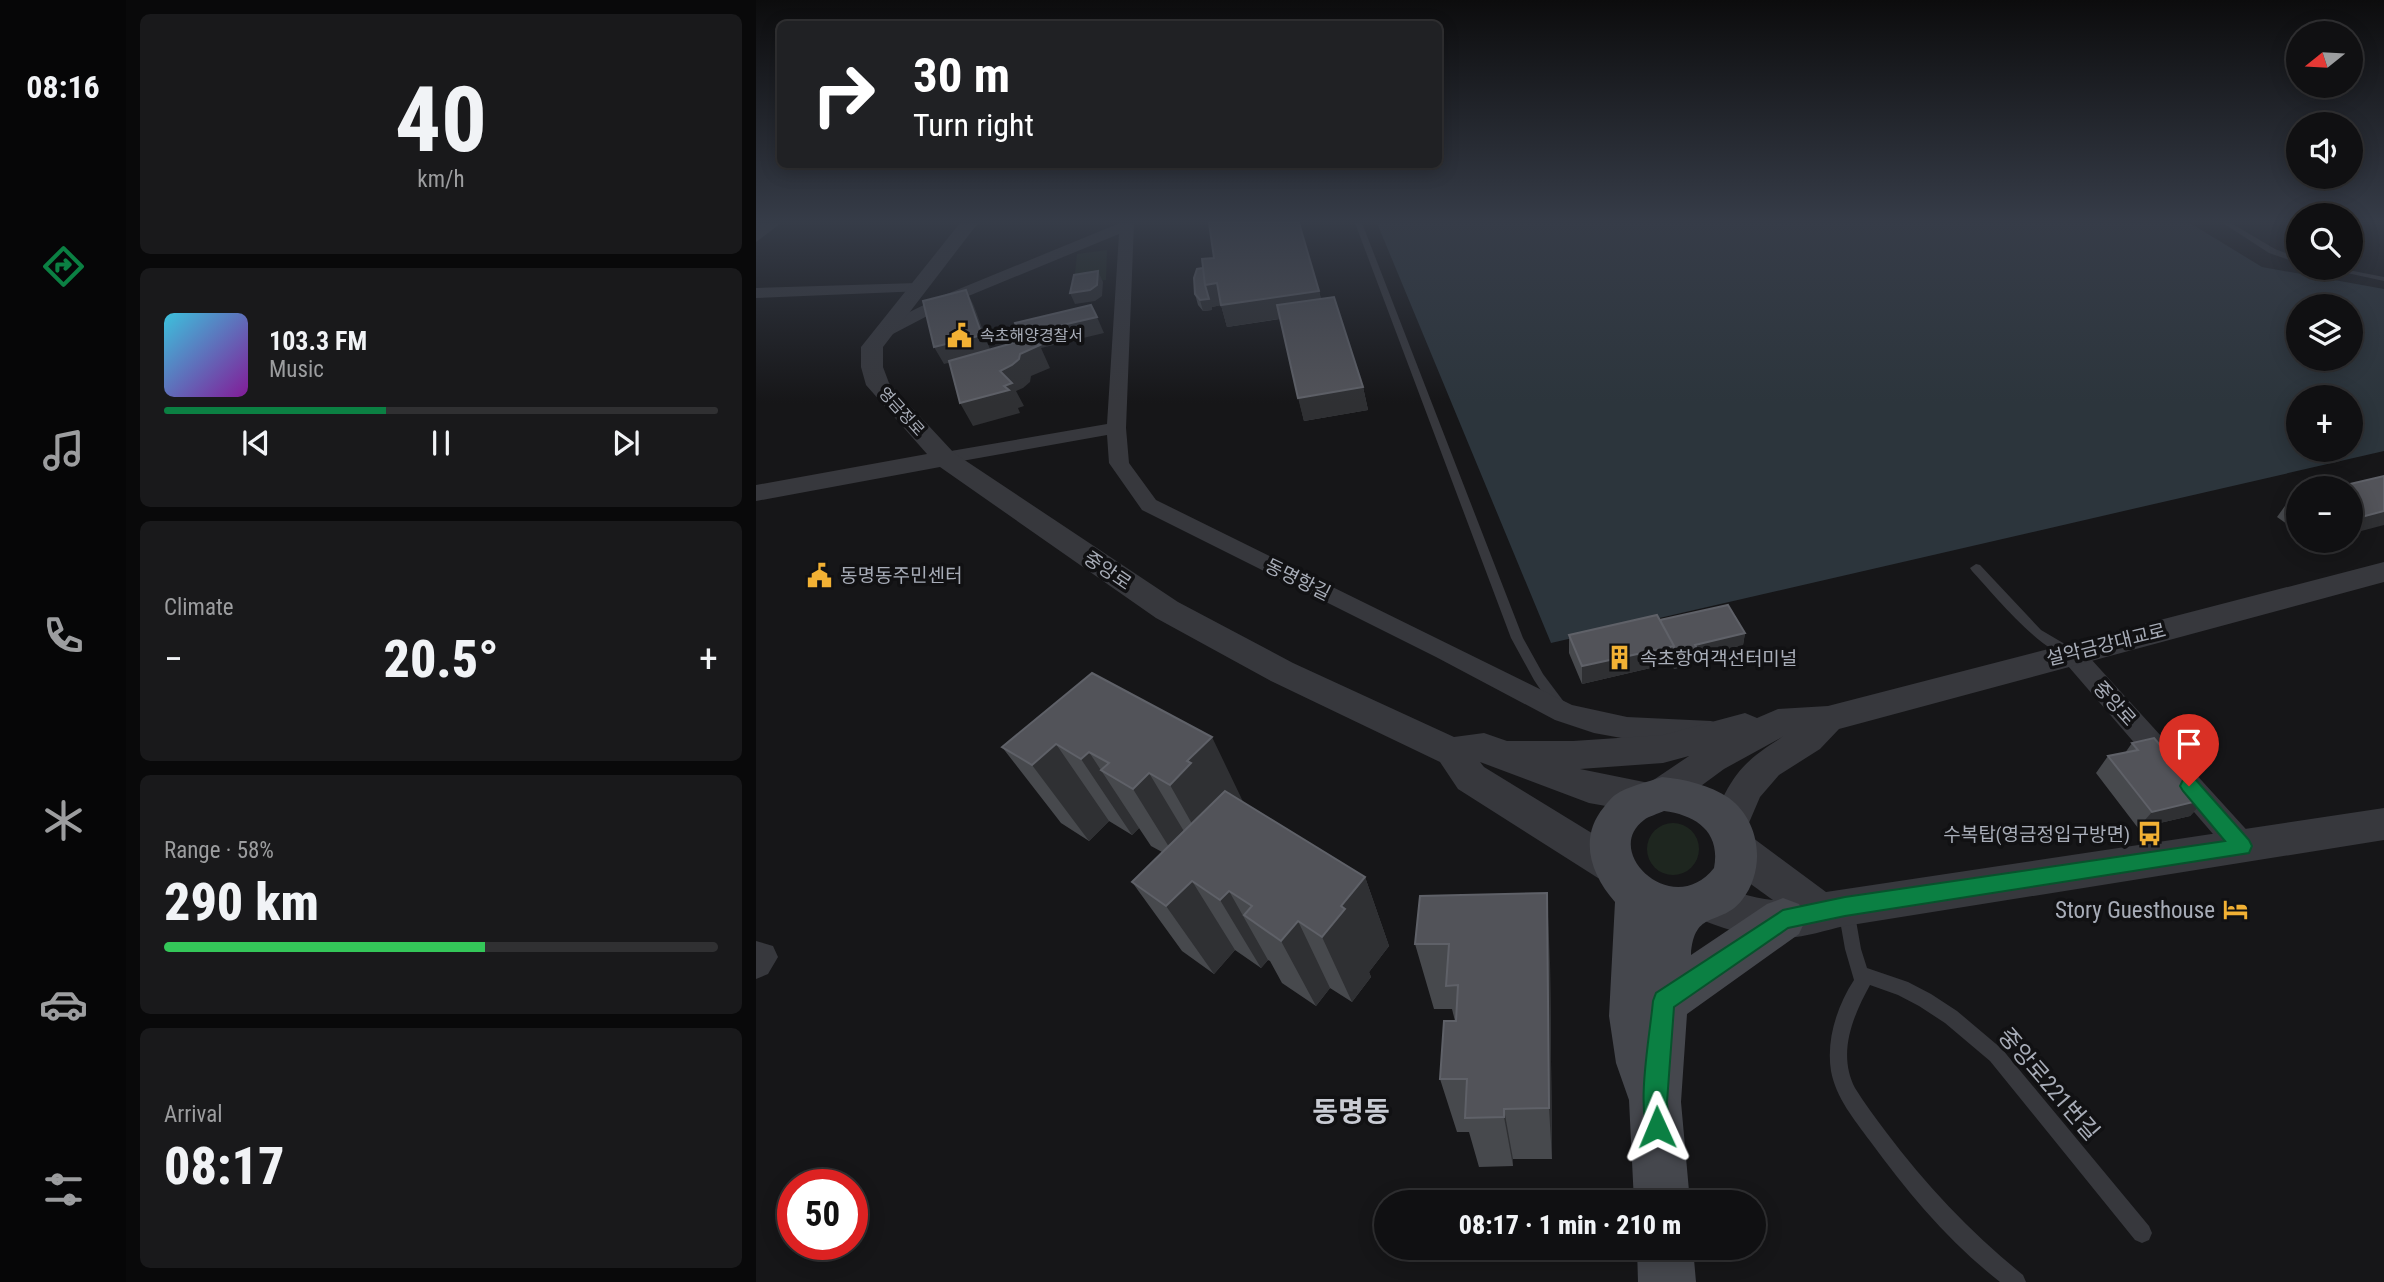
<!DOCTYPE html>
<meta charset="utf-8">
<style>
:root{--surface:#101012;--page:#19191b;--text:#f1f3f6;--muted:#9c9d9f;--line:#303032;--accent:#0b8043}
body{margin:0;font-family:"Roboto Condensed","Noto Sans KR",sans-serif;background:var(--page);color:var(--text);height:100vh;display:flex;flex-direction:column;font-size:26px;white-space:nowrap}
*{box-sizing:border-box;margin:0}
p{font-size:23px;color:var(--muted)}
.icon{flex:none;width:38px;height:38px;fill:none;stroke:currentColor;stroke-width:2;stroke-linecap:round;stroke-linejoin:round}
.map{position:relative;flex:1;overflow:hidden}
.panel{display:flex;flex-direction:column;gap:14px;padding:14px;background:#09090a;width:630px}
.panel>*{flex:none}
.banner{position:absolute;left:21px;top:21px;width:665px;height:147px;border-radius:10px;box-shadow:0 4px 18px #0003,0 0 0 2px var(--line);background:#202124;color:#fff;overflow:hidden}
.needle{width:46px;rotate:252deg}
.controls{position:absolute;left:1530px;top:21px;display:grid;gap:14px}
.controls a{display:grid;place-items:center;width:77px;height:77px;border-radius:50%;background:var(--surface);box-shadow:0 4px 18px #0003,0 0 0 2px var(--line);font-size:35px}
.speed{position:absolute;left:21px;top:1169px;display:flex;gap:14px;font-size:35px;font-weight:700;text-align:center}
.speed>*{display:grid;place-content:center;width:91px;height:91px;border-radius:50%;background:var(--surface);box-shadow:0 4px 18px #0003,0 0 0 2px var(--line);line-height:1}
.speed .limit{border:10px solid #d22;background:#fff;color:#111}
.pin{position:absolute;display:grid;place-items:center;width:60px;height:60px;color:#fff;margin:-72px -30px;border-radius:50% 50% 50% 0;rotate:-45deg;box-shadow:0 0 7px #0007}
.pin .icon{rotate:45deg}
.me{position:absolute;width:77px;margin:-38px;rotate:359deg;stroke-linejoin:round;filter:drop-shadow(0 0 5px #0008)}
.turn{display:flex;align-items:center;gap:24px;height:147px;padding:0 21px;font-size:32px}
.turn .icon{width:91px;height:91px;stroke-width:2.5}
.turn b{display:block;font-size:49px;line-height:60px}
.big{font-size:52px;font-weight:800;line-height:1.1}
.panel .card{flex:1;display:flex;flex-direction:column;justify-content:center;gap:10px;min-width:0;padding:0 24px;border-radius:10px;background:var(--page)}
.panel .dial{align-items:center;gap:0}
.dial b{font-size:91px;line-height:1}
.song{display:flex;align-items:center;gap:21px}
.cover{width:84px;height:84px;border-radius:10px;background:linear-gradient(135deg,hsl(190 70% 55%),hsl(290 70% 35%))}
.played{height:7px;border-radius:4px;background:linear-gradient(90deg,var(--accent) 40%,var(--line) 40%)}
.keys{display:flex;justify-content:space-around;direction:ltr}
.heat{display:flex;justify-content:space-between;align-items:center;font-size:38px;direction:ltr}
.charge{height:10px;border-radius:5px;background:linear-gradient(90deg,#34c759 58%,var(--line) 0)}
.trip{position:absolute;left:618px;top:1190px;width:392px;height:70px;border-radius:35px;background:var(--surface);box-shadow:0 4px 18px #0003,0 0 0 2px var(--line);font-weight:800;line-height:70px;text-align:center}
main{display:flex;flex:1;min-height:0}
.tab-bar{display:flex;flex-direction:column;width:126px;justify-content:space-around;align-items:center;background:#060607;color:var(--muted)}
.tab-bar .icon{width:49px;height:49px}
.tab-bar .on{color:var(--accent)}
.tab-bar b{font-size:32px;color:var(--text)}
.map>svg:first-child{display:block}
.green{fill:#1e261f}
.water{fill:#2c353c;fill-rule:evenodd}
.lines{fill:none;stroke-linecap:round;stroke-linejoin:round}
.service{fill:#37383d;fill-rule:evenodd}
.minor{fill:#37383d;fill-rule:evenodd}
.tertiary{fill:#37383d;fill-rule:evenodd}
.secondary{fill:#45474d;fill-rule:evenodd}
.wall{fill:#47494d}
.shaded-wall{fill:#2f3033}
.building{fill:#525359;stroke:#5f6168;stroke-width:2}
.route{fill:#0b8043;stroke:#07532c;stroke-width:2}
.labels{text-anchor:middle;stroke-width:7;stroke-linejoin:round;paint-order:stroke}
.far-poi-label{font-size:16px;fill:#a8adb8;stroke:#111113;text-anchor:start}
.far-street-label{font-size:16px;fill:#a8adb8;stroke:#111113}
.street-label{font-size:19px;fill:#a8adb8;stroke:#111113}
.poi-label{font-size:19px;fill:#a8adb8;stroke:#111113;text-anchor:start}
.near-poi-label{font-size:23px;fill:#a8adb8;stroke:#111113;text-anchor:end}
.near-street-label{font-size:23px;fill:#a8adb8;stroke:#111113}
.near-quarter-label{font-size:28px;font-weight:bold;fill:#c9ccd4;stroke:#111113}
</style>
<main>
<nav class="tab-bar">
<b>08:16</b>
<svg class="icon on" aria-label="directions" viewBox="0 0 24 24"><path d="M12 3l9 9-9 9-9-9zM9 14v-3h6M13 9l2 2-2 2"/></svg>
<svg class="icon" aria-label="music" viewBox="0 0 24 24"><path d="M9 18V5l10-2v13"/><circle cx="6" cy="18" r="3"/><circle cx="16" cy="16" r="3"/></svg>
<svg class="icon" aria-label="phone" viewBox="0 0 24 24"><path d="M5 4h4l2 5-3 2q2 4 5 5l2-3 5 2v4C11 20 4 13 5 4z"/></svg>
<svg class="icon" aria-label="climate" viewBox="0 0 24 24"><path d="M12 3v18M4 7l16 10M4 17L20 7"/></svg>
<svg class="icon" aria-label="car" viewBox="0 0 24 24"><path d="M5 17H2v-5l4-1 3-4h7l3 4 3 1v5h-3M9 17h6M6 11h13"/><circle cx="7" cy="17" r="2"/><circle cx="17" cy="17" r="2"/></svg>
<svg class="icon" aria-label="filters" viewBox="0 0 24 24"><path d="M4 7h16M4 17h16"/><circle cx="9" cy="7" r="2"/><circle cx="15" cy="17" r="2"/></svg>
</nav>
<section class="panel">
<div class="card dial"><b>40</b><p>km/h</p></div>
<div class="card">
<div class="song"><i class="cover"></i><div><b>103.3 FM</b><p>Music</p></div></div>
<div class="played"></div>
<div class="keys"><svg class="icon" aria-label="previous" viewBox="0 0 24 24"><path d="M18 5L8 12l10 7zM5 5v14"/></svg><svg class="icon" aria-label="pause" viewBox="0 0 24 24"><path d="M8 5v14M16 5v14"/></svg><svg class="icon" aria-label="next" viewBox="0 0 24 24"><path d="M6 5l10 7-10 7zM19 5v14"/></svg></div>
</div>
<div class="card"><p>Climate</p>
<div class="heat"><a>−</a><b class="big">20.5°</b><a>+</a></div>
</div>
<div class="card"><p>Range · 58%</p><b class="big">290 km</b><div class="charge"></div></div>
<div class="card"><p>Arrival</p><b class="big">08:17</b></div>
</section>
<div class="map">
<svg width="1628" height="1282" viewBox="0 0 1628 1282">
<rect width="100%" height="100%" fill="#161618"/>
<!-- green -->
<path class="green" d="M 351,250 L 350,280 L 318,284 L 321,254 Z
M891 849a26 26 0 1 1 52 0a26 26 0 1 1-52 0Z"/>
<!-- water -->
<path class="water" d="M 621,223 L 1434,223 L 1506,267 L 1628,289 L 1628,451 L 795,643 ZM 1542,306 L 1594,306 L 1594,359 L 1542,359 ZM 1542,397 L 1594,397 L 1594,450 L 1542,450 Z"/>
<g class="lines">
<!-- service -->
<path class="service" d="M 599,223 L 606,223 L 767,638 L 787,674 L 808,702 L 810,706 L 808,710 L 798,710 L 778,680 L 755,638 Z
M 1467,223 L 1475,223 L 1519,249 L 1542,258 L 1542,263 L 1513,253 Z
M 1568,268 L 1582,268 L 1628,277 L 1628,281 Z
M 1220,564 L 1224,565 L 1285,630 L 1319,650 L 1321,653 L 1319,656 C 1292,662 1234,590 1216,571 L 1214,568 Z
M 1090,902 L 1096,904 L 1098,909 L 1105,949 L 1111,968 L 1152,982 L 1175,994 L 1201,1011 L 1246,1049 L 1393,1226 L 1396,1233 L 1393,1240 L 1386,1243 L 1379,1240 L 1234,1061 L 1189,1023 L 1163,1006 L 1142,995 L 1114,985 C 1097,1016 1081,1053 1099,1088 C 1108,1103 1119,1117 1130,1132 C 1170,1185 1215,1233 1267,1275 L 1270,1282 L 1244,1282 C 1193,1242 1152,1193 1114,1141 C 1098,1119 1080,1098 1075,1071 C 1070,1040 1081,1006 1098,980 L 1089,949 L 1082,909 L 1084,904 Z"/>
<!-- minor -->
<path class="minor" d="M 0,223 L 25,223 L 0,242 Z
M 364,223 L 378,223 L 370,428 L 373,463 L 400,500 L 816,705 L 871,717 L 955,721 L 964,724 L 968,732 L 964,740 L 955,743 L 871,739 L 838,733 L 799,720 L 680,657 L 386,510 L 353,463 L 351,435 L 189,464 L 182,462 L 179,458 L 182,454 L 189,452 L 351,424 L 363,234 L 198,302 L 133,336 L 121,336 L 119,332 L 121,328 L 186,296 Z
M 161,283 L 169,288 L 167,291 L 0,298 L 0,288 Z
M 1315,644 L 1324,647 L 1498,838 L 1502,847 L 1498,856 L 1487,860 L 1476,856 L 1306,659 L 1303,653 L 1306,647 Z
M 0,941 L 17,946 L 22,957 L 12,974 L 0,979 Z"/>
<!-- tertiary -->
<path class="tertiary" d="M 204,223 L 222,223 L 127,347 L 127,367 L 133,383 L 198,453 L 422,602 L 537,663 L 698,737 L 728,733 L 751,741 L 817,741 L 907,735 L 989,713 L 1001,718 L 1022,709 L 1072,706 L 1628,562 L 1628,582 L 1083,729 L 1064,749 L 1023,775 L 1004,797 L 989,832 L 1070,892 L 1628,808 L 1628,840 L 1089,926 C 1070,930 1050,937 1031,938 C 998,940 966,928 936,916 L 930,903 L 936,890 C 960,881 990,898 1017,900 C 996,885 973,870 962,846 L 965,839 L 960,838 L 954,826 C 975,778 982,764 1028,736 L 968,769 L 919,805 L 889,813 L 833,803 L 724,762 L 728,767 L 870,854 L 875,866 L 870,878 L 856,883 L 842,878 L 702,789 L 684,762 L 515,681 L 400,618 L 184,467 L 0,501 L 0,485 L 171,454 L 110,385 L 105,367 L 105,347 ZM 933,756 L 893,783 L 824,769 L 907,763 Z"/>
<!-- secondary -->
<path class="secondary" d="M 906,777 C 928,779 954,785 973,798 C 1005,822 1010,869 986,900 C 965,927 938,908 935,955 L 1011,904 L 1027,898 L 1043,904 L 1050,919 L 1043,934 L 931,1014 L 925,1102 L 934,1202 L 878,1202 L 873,1100 L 860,1063 L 853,1016 L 859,902 C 835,875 822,838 848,807 C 851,803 855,798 859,795 C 872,786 892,782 906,777 ZM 908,811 C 940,815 965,832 958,868 C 917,920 845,852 888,820 C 893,816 902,814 908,811 Z
M 881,1248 L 937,1248 L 940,1282 L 882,1282 Z"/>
</g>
<!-- wall -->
<path class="wall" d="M 563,291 L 565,299 L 607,387 L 612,410 L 548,421 L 524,319 L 471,327 L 465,305 L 456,307 L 456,310 L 447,311 L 442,305 L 439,294 Z
M 1542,497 L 1542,532 L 1521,517 L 1534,499 Z
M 904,620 L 989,633 L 987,645 L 942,656 L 941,663 L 918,669 L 916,663 L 826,684 L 813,653 L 813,635 Z
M 336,673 L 487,802 L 609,877 L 633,946 L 613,972 L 615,977 L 596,1002 L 574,988 L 560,1006 L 526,983 L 514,961 L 512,960 L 505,968 L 479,950 L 458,974 L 426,951 L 376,882 L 406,852 L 395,846 L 383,828 L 376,835 L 353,821 L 333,841 L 305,823 L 246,747 Z
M 1376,743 L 1450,799 L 1434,816 L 1382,828 L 1340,773 L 1352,756 L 1369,753 Z
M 664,896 L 794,962 L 796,1159 L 757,1159 L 757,1166 L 723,1167 L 713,1132 L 701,1132 L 684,1079 L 699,1021 L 696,1009 L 678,1009 L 659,944 Z"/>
<!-- shaded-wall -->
<path class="shaded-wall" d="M 342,271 L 347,282 L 346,296 L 339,301 L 319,304 L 314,293 Z
M 461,283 L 563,291 L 568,312 L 471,327 L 465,305 L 456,307 L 456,310 L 447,311 L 444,300 L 449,285 Z
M 210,290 L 218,306 L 235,352 L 188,364 L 178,347 Z
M 341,317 L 348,333 L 285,348 L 294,368 L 275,376 L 274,382 L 267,388 L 260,391 L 268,406 L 262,408 L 264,413 L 217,426 L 204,403 L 248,386 L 244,371 L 264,354 L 271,351 L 263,335 Z
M 607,387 L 612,410 L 548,421 L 542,398 Z
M 1628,511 L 1628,525 L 1594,534 L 1594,520 Z
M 989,633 L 987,645 L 942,656 L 941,663 L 918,669 L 920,657 L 939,645 Z
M 918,646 L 916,663 L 826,684 L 826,666 Z
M 456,737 L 493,814 L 456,859 L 414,785 L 431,761 Z
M 300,744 L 353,821 L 333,841 L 276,765 Z
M 333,752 L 383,828 L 376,835 L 325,759 Z
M 393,773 L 438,848 L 423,863 L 377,789 Z
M 1450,799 L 1434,816 L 1382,828 L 1396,812 Z
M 609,877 L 633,946 L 613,972 L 615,977 L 596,1002 L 566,937 L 585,906 Z
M 436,881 L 479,950 L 458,974 L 410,906 Z
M 473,891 L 512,960 L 505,968 L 464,900 Z
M 791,893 L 794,962 L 796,1159 L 793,1108 Z
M 542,921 L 574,988 L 560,1006 L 525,941 Z
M 748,1109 L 757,1159 L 757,1166 L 748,1117 Z"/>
<!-- building -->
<path class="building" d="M 453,223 L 543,223 L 563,291 L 465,305 L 461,283 L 449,285 L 446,259 L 458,258 Z
M 447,268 L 449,285 L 453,299 L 444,300 L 439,294 L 438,278 L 441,269 Z
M 342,271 L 341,285 L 334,290 L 314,293 L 318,275 Z
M 210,290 L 226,335 L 178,347 L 167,301 Z
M 578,297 L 607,387 L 542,398 L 521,305 Z
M 335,305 L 341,317 L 263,335 L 259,323 Z
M 267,337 L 284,345 L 264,354 L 263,359 L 256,365 L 244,371 L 256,383 L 248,386 L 253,390 L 204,403 L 193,361 L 257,343 Z
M 1628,476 L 1628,511 L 1594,520 L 1594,488 L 1577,488 Z
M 1542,497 L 1542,505 L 1534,499 Z
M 972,605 L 989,633 L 939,645 L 942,651 L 920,657 L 917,652 L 918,646 L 904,620 Z
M 901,615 L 918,646 L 826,666 L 813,635 Z
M 336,673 L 456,737 L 431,761 L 435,763 L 414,785 L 393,773 L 377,789 L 345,770 L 353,763 L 333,752 L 325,759 L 300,744 L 276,765 L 246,747 Z
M 1398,738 L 1450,799 L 1396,812 L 1352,756 L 1382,750 L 1376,743 Z
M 469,791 L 609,877 L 585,906 L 589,909 L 566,937 L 542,921 L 525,941 L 488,915 L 496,906 L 473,891 L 464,900 L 436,881 L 410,906 L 376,882 Z
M 791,893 L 793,1108 L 748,1109 L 748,1117 L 709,1118 L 711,1079 L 684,1079 L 688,1021 L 700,1021 L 702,985 L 690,986 L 693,944 L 659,944 L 664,896 Z"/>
<!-- sky -->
<linearGradient id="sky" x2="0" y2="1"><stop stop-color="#0c0c0d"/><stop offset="0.55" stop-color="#363c48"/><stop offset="1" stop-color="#363c48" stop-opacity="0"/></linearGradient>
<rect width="1628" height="403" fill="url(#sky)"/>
<!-- route -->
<path class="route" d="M 1433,778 L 1440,780 L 1493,840 L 1496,846 L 1493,853 L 1089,916 L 1032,928 L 918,1007 L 911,1102 L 913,1127 L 910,1136 L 901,1139 L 893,1136 C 880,1106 894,1035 897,1001 L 900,993 L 1027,910 L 1089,897 L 1469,841 L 1427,791 L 1424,786 L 1427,780 Z"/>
<!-- icons -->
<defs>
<symbol id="civic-bare" viewBox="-9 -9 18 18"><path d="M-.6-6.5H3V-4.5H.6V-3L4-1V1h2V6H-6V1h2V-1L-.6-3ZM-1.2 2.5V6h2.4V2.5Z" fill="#f2b134" stroke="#111113" stroke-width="2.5" paint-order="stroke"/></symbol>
<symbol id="building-bare" viewBox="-9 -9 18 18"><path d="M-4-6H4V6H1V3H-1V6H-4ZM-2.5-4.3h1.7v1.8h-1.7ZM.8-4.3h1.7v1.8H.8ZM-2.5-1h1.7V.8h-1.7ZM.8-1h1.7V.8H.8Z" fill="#f2b134" stroke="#111113" stroke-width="2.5" paint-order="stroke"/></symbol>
<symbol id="bus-bare" viewBox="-9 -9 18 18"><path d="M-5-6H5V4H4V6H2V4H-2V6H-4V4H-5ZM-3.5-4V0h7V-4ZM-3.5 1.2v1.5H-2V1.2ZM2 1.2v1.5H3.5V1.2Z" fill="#f2b134" stroke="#111113" stroke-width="2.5" paint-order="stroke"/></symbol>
<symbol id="hotel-bare" viewBox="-9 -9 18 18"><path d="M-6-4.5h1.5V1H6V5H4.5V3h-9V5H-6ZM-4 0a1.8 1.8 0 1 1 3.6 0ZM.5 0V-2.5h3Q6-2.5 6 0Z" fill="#f2b134" stroke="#111113" stroke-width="2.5" paint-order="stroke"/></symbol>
</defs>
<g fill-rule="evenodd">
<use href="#civic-bare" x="186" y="318" width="35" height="35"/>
<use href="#civic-bare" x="46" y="558" width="35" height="35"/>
<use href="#building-bare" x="846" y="640" width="35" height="35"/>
<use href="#bus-bare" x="1376" y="816" width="35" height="35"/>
<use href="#hotel-bare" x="1462" y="892" width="35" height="35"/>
</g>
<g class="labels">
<!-- far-poi labels -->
<g class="far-poi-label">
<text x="224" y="341">속초해양경찰서</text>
</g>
<!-- far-street labels -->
<g class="far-street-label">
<text transform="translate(146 411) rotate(48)" y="6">영금정로</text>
</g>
<!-- street labels -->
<g class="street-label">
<text transform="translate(352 570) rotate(34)" y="7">중앙로</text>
<text transform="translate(542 579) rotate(26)" y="7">동명항길</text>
<text transform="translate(1350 644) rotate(-14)" y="7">설악금강대교로</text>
<text transform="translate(1359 703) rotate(48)" y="7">중앙로</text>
</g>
<!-- poi labels -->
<g class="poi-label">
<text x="84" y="582">동명동주민센터</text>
<text x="884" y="665">속초항여객선터미널</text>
<text x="1374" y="841" text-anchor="end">수복탑(영금정입구방면)</text>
</g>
<!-- near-poi labels -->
<g class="near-poi-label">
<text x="1459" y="918">Story Guesthouse</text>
</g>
<!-- near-street labels -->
<g class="near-street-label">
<text transform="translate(1293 1084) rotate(49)" y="8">중앙로221번길</text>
</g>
<!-- near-quarter labels -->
<g class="near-quarter-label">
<text x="595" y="1121">동명동</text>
</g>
</g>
</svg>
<div class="controls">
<a><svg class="needle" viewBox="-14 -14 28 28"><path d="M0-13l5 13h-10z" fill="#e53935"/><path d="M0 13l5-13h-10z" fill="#9c9d9f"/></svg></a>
<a><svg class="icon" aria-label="sound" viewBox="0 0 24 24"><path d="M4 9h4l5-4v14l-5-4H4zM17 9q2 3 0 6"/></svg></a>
<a><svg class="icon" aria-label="search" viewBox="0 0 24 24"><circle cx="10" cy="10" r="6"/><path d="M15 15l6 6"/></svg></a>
<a><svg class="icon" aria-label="layers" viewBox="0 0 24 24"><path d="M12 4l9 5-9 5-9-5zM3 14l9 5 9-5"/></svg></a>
<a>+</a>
<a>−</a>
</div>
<div class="speed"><div class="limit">50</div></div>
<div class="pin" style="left:1433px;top:786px;background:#d93025"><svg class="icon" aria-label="arrive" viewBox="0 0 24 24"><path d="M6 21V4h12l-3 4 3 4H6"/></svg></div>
<svg class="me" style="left:901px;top:1127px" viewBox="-20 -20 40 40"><path d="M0-17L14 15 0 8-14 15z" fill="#0b8043" stroke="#fff" stroke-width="4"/></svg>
<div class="trip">08:17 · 1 min · 210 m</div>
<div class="banner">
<div class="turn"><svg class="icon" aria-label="right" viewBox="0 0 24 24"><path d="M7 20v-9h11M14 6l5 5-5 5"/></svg><div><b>30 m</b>Turn right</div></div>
</div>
</div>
</main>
